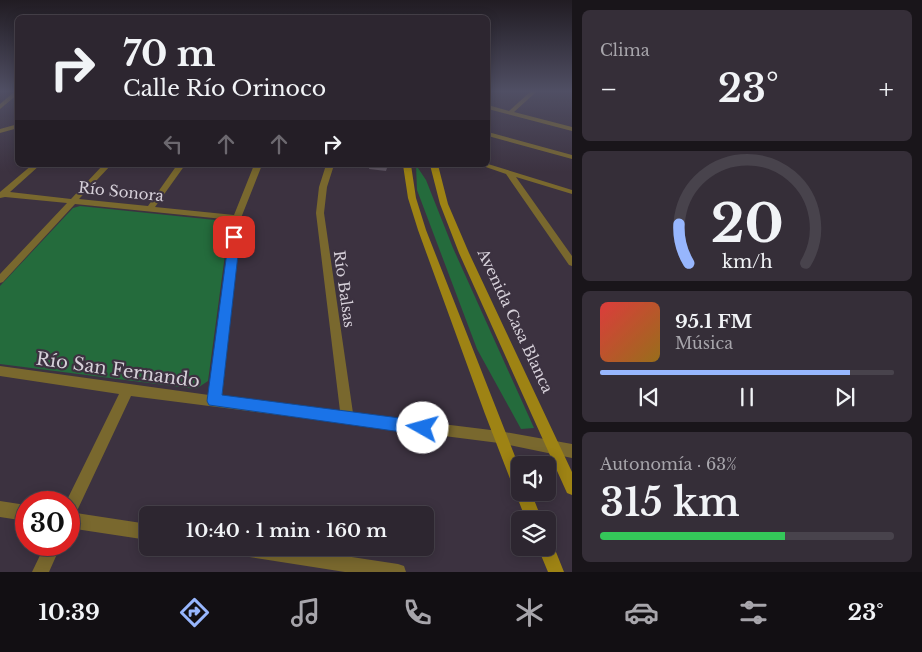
<!DOCTYPE html>
<html lang="es">
<meta charset="utf-8">
<style>
:root{--surface:#2d2630;--page:#352e38;--text:#f1f3f6;--muted:#a7a5ab;--line:#48434c;--accent:#97b6fd}
body{margin:0;font-family:"Libre Baskerville",serif;background:var(--page);color:var(--text);height:100vh;display:flex;flex-direction:column;font-size:19px;white-space:nowrap}
*{box-sizing:border-box;margin:0}
p{font-size:16px;color:var(--muted)}
.icon{flex:none;width:28px;height:28px;fill:none;stroke:currentColor;stroke-width:2;stroke-linecap:round;stroke-linejoin:round}
.map{position:relative;flex:1;overflow:hidden}
.details{display:flex;flex-direction:column;gap:10px;padding:10px;background:#19151a;width:350px}
.details>*{flex:none}
.hud{position:absolute;left:15px;top:15px;width:475px;height:152px;border-radius:8px;box-shadow:0 2px 12px #0003,0 0 0 1px var(--line);background:#2d2630;color:var(--text);overflow:hidden}
.tools{position:absolute;left:511px;top:456px;display:grid;gap:10px}
.tools a{display:grid;place-items:center;width:45px;height:45px;border-radius:8px;background:var(--surface);box-shadow:0 2px 12px #0003,0 0 0 1px var(--line);font-size:25px}
.speed{position:absolute;left:15px;top:491px;display:flex;gap:10px;font-size:25px;font-weight:700;text-align:center}
.speed>*{display:grid;place-content:center;width:65px;height:65px;border-radius:50%;background:var(--surface);box-shadow:0 2px 12px #0003,0 0 0 1px var(--line);line-height:1}
.speed .limit{border:8px solid #d22;background:#fff;color:#111}
.pin{position:absolute;display:grid;place-items:center;width:42px;height:42px;color:#fff;margin:-21px;border-radius:10px;box-shadow:0 2px 8px #0006}
.me{position:absolute;width:55px;margin:-28px;rotate:277deg;stroke-linejoin:round;filter:drop-shadow(0 0 4px #0008)}
.turn{display:flex;align-items:center;gap:18px;height:105px;padding:0 25px;font-size:22px}
.turn .icon{width:65px;height:65px;stroke-width:2.5}
.turn b{display:block;font-size:35px;line-height:42px}
.lanes{display:flex;align-items:center;height:48px;padding:0 25px;background:#0003;justify-content:center;gap:25px;direction:ltr}
.lanes .off{opacity:.35}
.big{font-size:38px;font-weight:600;line-height:1.1}
.details .card{flex:1;display:flex;flex-direction:column;justify-content:center;gap:8px;min-width:0;padding:0 18px;border-radius:8px;background:var(--page)}
.details .dial{align-items:center;gap:0}
.dial svg{height:130px;overflow:visible;fill:none;stroke:var(--line);stroke-width:7;stroke-linecap:round;text-anchor:middle}
.dial text{fill:var(--text);stroke:none}
.song{display:flex;align-items:center;gap:15px}
.cover{width:60px;height:60px;border-radius:8px;background:linear-gradient(135deg,hsl(0 70% 55%),hsl(40 70% 35%))}
.played{height:5px;border-radius:2px;background:linear-gradient(90deg,var(--accent) 85%,var(--line) 85%)}
.keys{display:flex;justify-content:space-around;direction:ltr}
.heat{display:flex;justify-content:space-between;align-items:center;font-size:28px;direction:ltr}
.charge{height:8px;border-radius:4px;background:linear-gradient(90deg,#34c759 63%,var(--line) 0)}
.trip{position:absolute;left:139px;top:506px;width:295px;height:50px;border-radius:8px;background:var(--surface);box-shadow:0 2px 12px #0003,0 0 0 1px var(--line);font-weight:600;line-height:50px;text-align:center}
.menu{display:flex;height:80px;justify-content:space-around;align-items:center;background:#120f13;color:var(--muted)}
.menu .icon{width:35px;height:35px}
.menu .on{color:var(--accent)}
.menu b{font-size:22px;color:var(--text)}
main{display:flex;flex:1;min-height:0}
.map>svg:first-child{display:block}
.green{fill:#246b3c}
.lines{fill:none;stroke-linecap:round;stroke-linejoin:round}
.street{fill:#79682e;fill-rule:evenodd}
.secondary{fill:#9e8314;fill-rule:evenodd}
.wall{fill:#5f5663}
.route{fill:#1a73e8;stroke:#114b97}
.labels{text-anchor:middle;stroke-width:4.5;stroke-linejoin:round;paint-order:stroke}
.street-label{font-size:15px;fill:#d6d0d9;stroke:#3c3240}
.near-street-label{font-size:18px;fill:#d6d0d9;stroke:#3c3240}
</style>
<main>
<div class="map">
<svg width="572" height="572" viewBox="0 0 572 572">
<rect width="100%" height="100%" fill="#3c3240"/>
<!-- green -->
<path class="green" d="M 416,165 L 426,180 L 453,248 L 534,428 L 521,429 L 477,349 L 417,190 Z
M 80,206 L 225,221 L 229,225 L 208,381 L 196,389 L 0,364 L 0,286 L 73,208 Z"/>
<g class="lines">
<!-- street -->
<path class="street" d="M 14,92 L 18,92 L 18,94 L 0,109 L 0,104 Z
M 530,92 L 536,92 L 514,112 L 572,127 L 572,131 L 488,109 L 488,105 L 509,111 Z
M 18,124 L 18,128 L 0,133 L 0,129 Z
M 488,132 L 572,155 L 572,159 L 488,136 Z
M 488,164 L 572,190 L 572,194 L 516,177 L 572,256 L 572,266 L 569,265 L 506,174 L 480,165 Z
M 32,165 L 40,165 L 10,192 L 71,199 L 103,165 L 111,165 L 79,199 L 148,206 L 177,165 L 185,165 L 155,207 L 234,215 L 254,165 L 262,165 L 241,218 L 222,396 L 340,411 L 316,213 L 319,187 L 326,165 L 334,165 L 327,187 L 324,213 L 353,413 L 499,431 L 572,444 L 572,458 L 499,443 L 131,396 L 76,513 L 148,524 L 148,540 L 69,528 L 69,502 L 66,502 L 119,394 L 0,376 L 0,366 L 209,395 L 233,220 L 75,204 L 3,282 L 0,283 L 0,274 L 67,203 L 5,197 L 0,198 L 0,192 Z
M 0,501 L 26,505 L 26,521 L 0,517 Z
M 45,545 L 61,545 L 49,572 L 32,572 Z
M 235,548 L 292,548 L 398,564 L 404,566 L 406,572 L 345,572 L 243,556 L 237,554 Z"/>
<!-- secondary -->
<path class="secondary" d="M 403,165 L 411,165 L 416,198 L 426,230 L 520,469 L 520,492 L 531,492 L 542,520 L 526,520 L 485,414 L 418,230 L 408,198 Z
M 430,165 L 438,165 L 448,204 L 469,253 L 572,472 L 572,495 L 567,493 L 459,253 L 440,204 Z
M 548,541 L 552,542 L 564,572 L 548,572 L 538,548 L 548,548 Z"/>
</g>
<!-- wall -->
<path class="wall" d="M 370,165 L 388,165 L 386,171 L 369,169 Z"/>
<!-- sky -->
<linearGradient id="sky" x2="0" y2="1"><stop stop-color="#211c23"/><stop offset="0.53" stop-color="#504f64"/><stop offset="1" stop-color="#504f64" stop-opacity="0"/></linearGradient>
<rect width="572" height="172" fill="url(#sky)"/>
<!-- route -->
<path class="route" d="M 234,234 L 240,237 L 222,395 L 423,421 L 429,423 L 431,428 L 429,433 L 423,435 L 209,405 L 207,401 L 229,237 Z"/>
<g class="labels">
<!-- street labels -->
<g class="street-label">
<text transform="translate(121 192) rotate(6)" y="5">Río Sonora</text>
<text transform="translate(344 289) rotate(82)" y="5">Río Balsas</text>
<text transform="translate(515 321) rotate(65)" y="5">Avenida Casa Blanca</text>
</g>
<!-- near-street labels -->
<g class="near-street-label">
<text transform="translate(118 370) rotate(8)" y="6">Río San Fernando</text>
</g>
</g>
</svg>
<div class="tools">
<a><svg class="icon" aria-label="sound" viewBox="0 0 24 24"><path d="M4 9h4l5-4v14l-5-4H4zM17 9q2 3 0 6"/></svg></a>
<a><svg class="icon" aria-label="layers" viewBox="0 0 24 24"><path d="M12 4l9 5-9 5-9-5zM3 14l9 5 9-5"/></svg></a>
</div>
<div class="speed"><div class="limit">30</div></div>
<div class="pin" style="left:234px;top:237px;background:#d93025"><svg class="icon" aria-label="arrive" viewBox="0 0 24 24"><path d="M6 21V4h12l-3 4 3 4H6"/></svg></div>
<svg class="me" style="left:423px;top:428px" viewBox="-20 -20 40 40"><circle r="19" fill="#fff"/><path d="M0-13L10 11 0 6-10 11z" fill="#1a73e8"/></svg>
<div class="trip">10:40 · 1 min · 160 m</div>
<div class="hud">
<div class="turn"><svg class="icon" aria-label="right" viewBox="0 0 24 24"><path d="M7 20v-9h11M14 6l5 5-5 5"/></svg><div><b>70 m</b>Calle Río Orinoco</div></div>
<div class="lanes"><svg class="icon off" aria-label="left" viewBox="0 0 24 24"><path d="M17 20v-9H6M10 6l-5 5 5 5"/></svg><svg class="icon off" aria-label="ahead" viewBox="0 0 24 24"><path d="M12 20V5M6 11l6-6 6 6"/></svg><svg class="icon off" aria-label="ahead" viewBox="0 0 24 24"><path d="M12 20V5M6 11l6-6 6 6"/></svg><svg class="icon" aria-label="right" viewBox="0 0 24 24"><path d="M7 20v-9h11M14 6l5 5-5 5"/></svg></div>
</div>
</div>
<section class="details">
<div class="card"><p>Clima</p>
<div class="heat"><a>−</a><b class="big">23°</b><a>+</a></div>
</div>
<div class="card dial"><svg viewBox="0 0 100 80">
<path d="M14 69A42 42 0 1 1 86 69"/>
<path d="M14 69A42 42 0 0 1 8 45" stroke="#97b6fd"/>
<text x="50" y="56" font-size="32" font-weight="700">20</text>
<text x="50" y="72" font-size="11">km/h</text>
</svg></div>
<div class="card">
<div class="song"><i class="cover"></i><div><b>95.1 FM</b><p>Música</p></div></div>
<div class="played"></div>
<div class="keys"><svg class="icon" aria-label="previous" viewBox="0 0 24 24"><path d="M18 5L8 12l10 7zM5 5v14"/></svg><svg class="icon" aria-label="pause" viewBox="0 0 24 24"><path d="M8 5v14M16 5v14"/></svg><svg class="icon" aria-label="next" viewBox="0 0 24 24"><path d="M6 5l10 7-10 7zM19 5v14"/></svg></div>
</div>
<div class="card"><p>Autonomía · 63%</p><b class="big">315 km</b><div class="charge"></div></div>
</section>
</main>
<nav class="menu">
<b>10:39</b>
<svg class="icon on" aria-label="directions" viewBox="0 0 24 24"><path d="M12 3l9 9-9 9-9-9zM9 14v-3h6M13 9l2 2-2 2"/></svg>
<svg class="icon" aria-label="music" viewBox="0 0 24 24"><path d="M9 18V5l10-2v13"/><circle cx="6" cy="18" r="3"/><circle cx="16" cy="16" r="3"/></svg>
<svg class="icon" aria-label="phone" viewBox="0 0 24 24"><path d="M5 4h4l2 5-3 2q2 4 5 5l2-3 5 2v4C11 20 4 13 5 4z"/></svg>
<svg class="icon" aria-label="climate" viewBox="0 0 24 24"><path d="M12 3v18M4 7l16 10M4 17L20 7"/></svg>
<svg class="icon" aria-label="car" viewBox="0 0 24 24"><path d="M5 17H2v-5l4-1 3-4h7l3 4 3 1v5h-3M9 17h6M6 11h13"/><circle cx="7" cy="17" r="2"/><circle cx="17" cy="17" r="2"/></svg>
<svg class="icon" aria-label="filters" viewBox="0 0 24 24"><path d="M4 7h16M4 17h16"/><circle cx="9" cy="7" r="2"/><circle cx="15" cy="17" r="2"/></svg>
<b>23°</b>
</nav>
